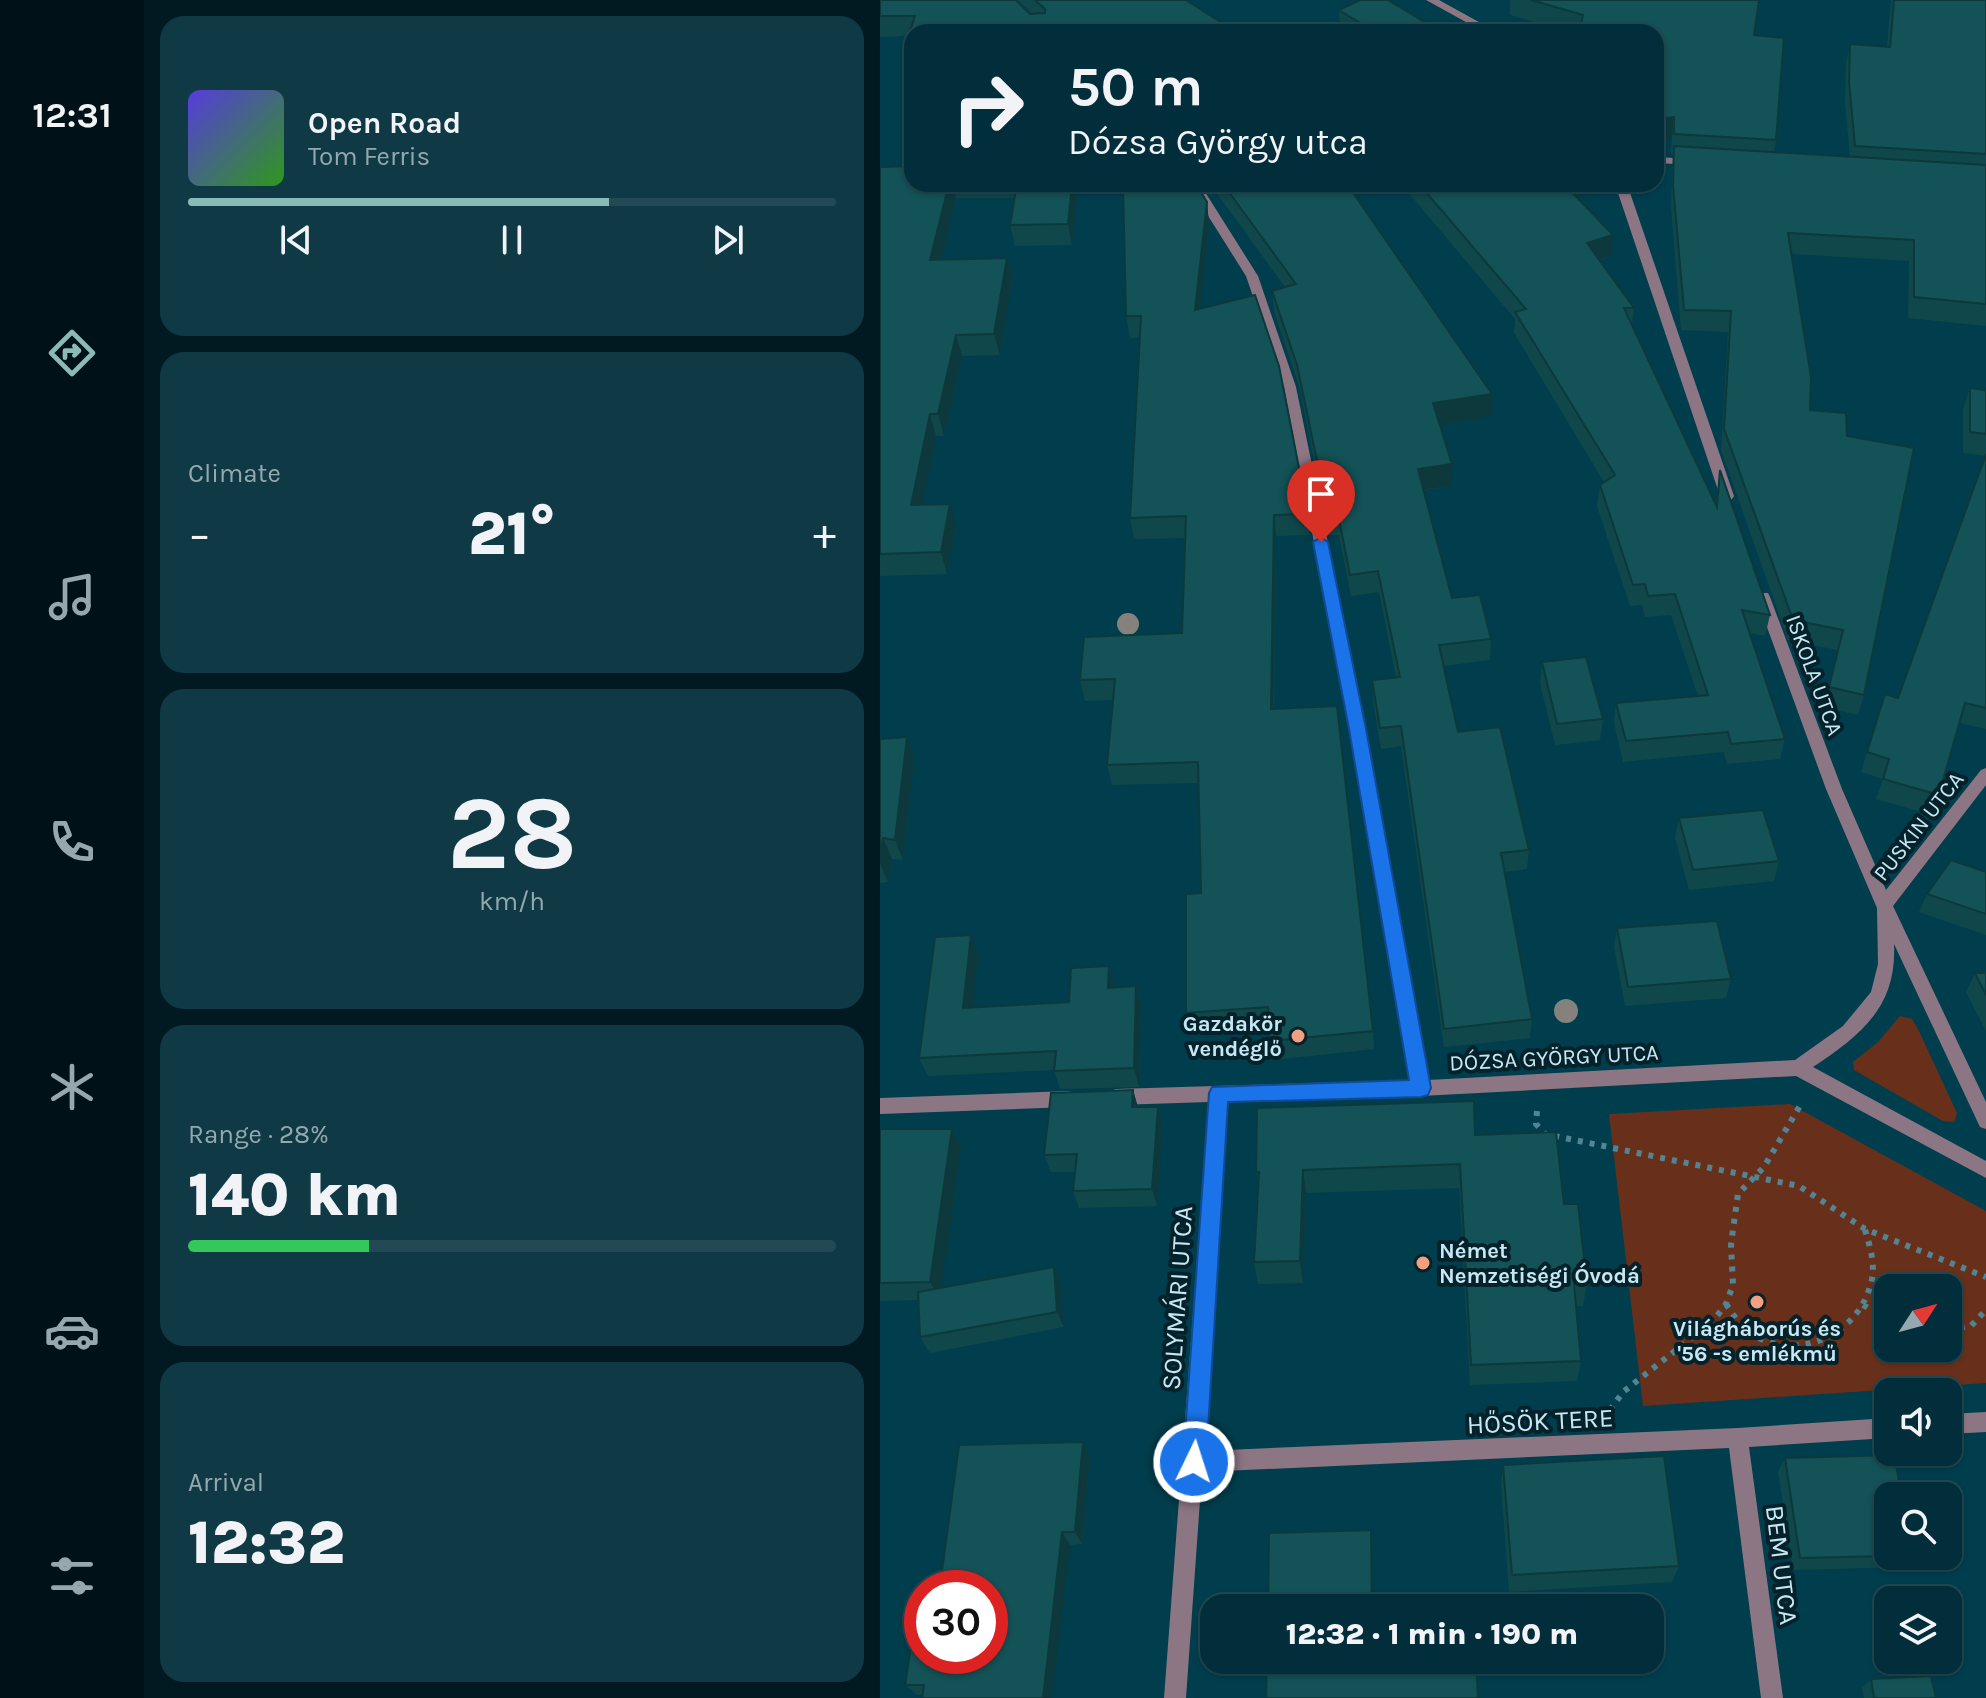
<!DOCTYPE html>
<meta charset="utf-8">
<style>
:root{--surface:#012e3a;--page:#0f3a45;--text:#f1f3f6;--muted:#96a8af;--line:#234a54;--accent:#8bbbb9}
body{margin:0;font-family:Karla,sans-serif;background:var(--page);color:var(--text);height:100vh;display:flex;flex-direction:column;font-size:30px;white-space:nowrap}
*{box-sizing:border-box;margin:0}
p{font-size:26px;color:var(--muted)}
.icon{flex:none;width:44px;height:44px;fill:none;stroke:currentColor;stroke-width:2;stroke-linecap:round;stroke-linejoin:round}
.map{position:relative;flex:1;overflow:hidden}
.side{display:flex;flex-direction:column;gap:16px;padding:16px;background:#011920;width:736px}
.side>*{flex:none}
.hud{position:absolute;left:24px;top:24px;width:760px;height:168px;border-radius:24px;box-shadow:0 2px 6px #0004,0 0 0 2px var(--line);background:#012e3a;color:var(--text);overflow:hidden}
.needle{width:52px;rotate:54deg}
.fabs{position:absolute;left:994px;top:1274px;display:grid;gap:16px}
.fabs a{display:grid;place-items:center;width:88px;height:88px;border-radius:16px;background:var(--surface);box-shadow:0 2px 6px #0004,0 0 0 2px var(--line);font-size:40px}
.speed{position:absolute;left:24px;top:1570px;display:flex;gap:16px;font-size:40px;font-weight:700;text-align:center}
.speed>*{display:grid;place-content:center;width:104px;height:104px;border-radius:50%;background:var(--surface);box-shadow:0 2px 6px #0004,0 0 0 2px var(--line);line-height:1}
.speed .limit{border:12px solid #d22;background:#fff;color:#111}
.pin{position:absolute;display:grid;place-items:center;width:68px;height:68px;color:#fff;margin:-82px -34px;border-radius:50% 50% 50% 0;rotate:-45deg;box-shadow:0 0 8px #0007}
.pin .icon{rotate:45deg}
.me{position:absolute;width:88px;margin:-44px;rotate:4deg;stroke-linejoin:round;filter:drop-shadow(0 0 6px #0008)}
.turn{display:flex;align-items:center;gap:28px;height:168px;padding:0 32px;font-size:36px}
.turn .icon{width:104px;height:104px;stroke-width:2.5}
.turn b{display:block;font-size:56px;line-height:68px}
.big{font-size:60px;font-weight:800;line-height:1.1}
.side .card{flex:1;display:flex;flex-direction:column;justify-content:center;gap:12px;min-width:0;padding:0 28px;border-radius:24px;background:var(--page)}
.side .dial{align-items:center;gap:0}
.dial b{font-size:104px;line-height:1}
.song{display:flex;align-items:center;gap:24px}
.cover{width:96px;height:96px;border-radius:12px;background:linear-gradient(135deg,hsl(250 70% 55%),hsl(110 70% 35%))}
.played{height:8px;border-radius:4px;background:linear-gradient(90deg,var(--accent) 65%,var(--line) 65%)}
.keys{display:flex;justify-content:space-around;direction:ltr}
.heat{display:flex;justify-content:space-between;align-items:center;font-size:44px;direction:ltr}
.charge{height:12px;border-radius:6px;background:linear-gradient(90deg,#34c759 28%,var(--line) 0)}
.trip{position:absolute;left:320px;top:1594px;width:464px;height:80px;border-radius:24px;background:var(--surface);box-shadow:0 2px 6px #0004,0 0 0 2px var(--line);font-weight:800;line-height:80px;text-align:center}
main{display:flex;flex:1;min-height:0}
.tab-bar{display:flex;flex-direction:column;width:144px;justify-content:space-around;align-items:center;background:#001217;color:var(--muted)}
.tab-bar .icon{width:56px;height:56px}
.tab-bar .selected{color:var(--accent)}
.tab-bar b{font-size:36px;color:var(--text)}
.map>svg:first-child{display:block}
.green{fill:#68301a;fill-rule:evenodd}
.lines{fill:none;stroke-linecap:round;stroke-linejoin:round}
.path{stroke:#538492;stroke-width:6;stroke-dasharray:5 7;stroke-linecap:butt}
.minor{fill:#8d7684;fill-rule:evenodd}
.tree{fill:#85827e}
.wall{fill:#10474a}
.shaded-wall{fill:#0d393c}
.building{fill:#135256;stroke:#0d393c;stroke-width:2;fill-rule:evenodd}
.route{fill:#1a73e8;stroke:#114b97;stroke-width:2}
.poi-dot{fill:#f2a081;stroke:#05222b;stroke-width:3}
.labels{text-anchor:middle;stroke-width:8;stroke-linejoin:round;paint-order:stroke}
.street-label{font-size:22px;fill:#c6e7f3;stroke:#05222b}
.poi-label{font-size:22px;font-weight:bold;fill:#c6e7f3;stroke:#05222b;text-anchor:end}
.near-street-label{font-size:26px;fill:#c6e7f3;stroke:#05222b}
</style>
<main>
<nav class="tab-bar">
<b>12:31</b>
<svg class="icon selected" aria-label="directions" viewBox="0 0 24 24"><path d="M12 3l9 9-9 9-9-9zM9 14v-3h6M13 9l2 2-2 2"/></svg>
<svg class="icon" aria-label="music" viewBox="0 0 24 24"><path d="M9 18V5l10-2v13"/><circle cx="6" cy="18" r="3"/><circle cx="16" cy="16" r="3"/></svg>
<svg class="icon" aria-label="phone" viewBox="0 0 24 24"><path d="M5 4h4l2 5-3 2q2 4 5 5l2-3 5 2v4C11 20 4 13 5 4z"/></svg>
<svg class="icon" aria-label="climate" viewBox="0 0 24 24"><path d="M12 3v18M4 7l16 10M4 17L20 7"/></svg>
<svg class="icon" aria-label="car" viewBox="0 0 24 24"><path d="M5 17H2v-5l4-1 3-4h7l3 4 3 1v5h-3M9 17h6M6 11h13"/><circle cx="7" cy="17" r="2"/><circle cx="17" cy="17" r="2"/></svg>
<svg class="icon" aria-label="filters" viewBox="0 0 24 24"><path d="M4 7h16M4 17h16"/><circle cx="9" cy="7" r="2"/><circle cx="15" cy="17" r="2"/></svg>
</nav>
<section class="side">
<div class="card">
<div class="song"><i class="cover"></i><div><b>Open Road</b><p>Tom Ferris</p></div></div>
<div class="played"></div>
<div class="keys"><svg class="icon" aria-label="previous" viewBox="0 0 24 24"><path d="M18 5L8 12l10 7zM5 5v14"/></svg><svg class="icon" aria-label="pause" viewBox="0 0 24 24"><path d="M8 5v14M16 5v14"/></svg><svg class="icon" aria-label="next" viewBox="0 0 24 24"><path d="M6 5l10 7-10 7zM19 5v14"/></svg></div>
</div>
<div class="card"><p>Climate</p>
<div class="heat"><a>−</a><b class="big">21°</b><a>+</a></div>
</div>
<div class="card dial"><b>28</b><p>km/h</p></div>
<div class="card"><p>Range · 28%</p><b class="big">140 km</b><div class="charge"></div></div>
<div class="card"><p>Arrival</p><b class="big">12:32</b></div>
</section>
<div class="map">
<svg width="1106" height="1698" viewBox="0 0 1106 1698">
<rect width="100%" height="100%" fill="#013e4d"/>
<!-- green -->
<path class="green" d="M 1020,1016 L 1032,1019 L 1038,1029 L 1077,1113 L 1074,1122 L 1063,1121 L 974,1070 L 973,1062 L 998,1042 Z
M 910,1104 L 1106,1211 L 1106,1383 L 763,1406 L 729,1114 ZM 1008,1288 L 1068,1288 L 1068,1348 L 1008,1348 Z"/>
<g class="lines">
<!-- path -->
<path class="path" d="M 657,1111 L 656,1124 L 665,1134 L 919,1186 L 985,1229 L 1106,1277
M 846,1304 C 853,1314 860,1326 870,1333 C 918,1364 981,1334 992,1279 C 995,1263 990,1246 985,1230
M 983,1305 L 1008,1319
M 1068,1330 L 1091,1326 L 1106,1310
M 730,1410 L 743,1392 L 834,1320 L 846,1304 L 853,1285 L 851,1244 L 858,1194 L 884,1167 L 921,1104"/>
<!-- minor -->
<path class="minor" d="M 546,0 L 559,0 L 617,32 L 604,32 Z
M 776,157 L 813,159 L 819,162 L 813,165 L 776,163 Z
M 308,184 L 320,184 L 378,276 L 416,387 L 486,729 L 548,1080 L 915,1060 L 963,1026 L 991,992 L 998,964 L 997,908 L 946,789 L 876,597 L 878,593 L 888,593 L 890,597 L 962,789 L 1006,890 L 1101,770 L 1106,768 L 1106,785 L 1013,906 L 1106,1102 L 1106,1129 L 1100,1127 L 1014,944 C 1017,1007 981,1035 933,1067 L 1106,1161 L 1106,1178 L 916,1076 L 541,1096 L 347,1102 L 323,1451 L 858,1428 L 1008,1418 L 1008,1438 L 869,1447 L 903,1698 L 881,1698 L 849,1448 L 322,1472 L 306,1698 L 284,1698 L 329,1102 L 236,1105 L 230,1103 L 227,1097 L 230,1091 L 236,1089 L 531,1080 L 470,729 L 404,387 L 366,276 Z
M 735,184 L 747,184 L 854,496 L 852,499 L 847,501 L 840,496 Z
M 189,1091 L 195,1093 L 198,1099 L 195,1105 L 189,1107 L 0,1114 L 0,1098 Z
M 1106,1412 L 1106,1432 L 1068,1434 L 1068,1414 Z"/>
</g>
<!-- trees -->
<g class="tree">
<circle cx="248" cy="624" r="11"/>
<circle cx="686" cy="1011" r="12"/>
</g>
<!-- wall -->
<path class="wall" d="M 0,0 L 150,14 L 151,13 L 136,0 L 306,0 L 32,32 L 32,67 L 30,67 L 25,46 L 28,36 L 0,37 Z
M 630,0 L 879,0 L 874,35 L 896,140 L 894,152 L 970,157 L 965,103 L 966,64 L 970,44 L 1007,47 L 1011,0 L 1106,0 L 1106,326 L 1028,318 L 1029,261 L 912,254 L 930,410 L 984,695 L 978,715 L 944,707 L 957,650 L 908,640 L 841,450 L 848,332 L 801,330 L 791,207 L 793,155 L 791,155 L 792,138 L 776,32 L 689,32 L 630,15 Z
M 459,10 L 561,32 L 462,32 L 460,30 Z
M 0,167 L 32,184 L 198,184 L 192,245 L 135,246 L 130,225 L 135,198 L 76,198 L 61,260 L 127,258 L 132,279 L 120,355 L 82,356 L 64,436 L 56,436 L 42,504 L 76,525 L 67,574 L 0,576 Z
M 322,184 L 467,184 L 612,416 L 560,424 L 572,464 L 572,486 L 544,490 L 572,598 L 611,639 L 610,660 L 563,666 L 578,732 L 649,850 L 647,869 L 624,872 L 652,1019 L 650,1038 L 564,1047 L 521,746 L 501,749 L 493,701 L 492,680 L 516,677 L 499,592 L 471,596 L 459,535 L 449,535 L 419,386 L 394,312 L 392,291 L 405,287 L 333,188 L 332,198 Z
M 521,184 L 701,184 L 700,198 L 698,198 L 731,256 L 720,260 L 754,308 L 752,325 L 836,503 L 840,470 L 890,615 L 885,636 L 870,633 L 905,739 L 900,759 L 847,764 L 844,752 L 743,762 L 734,723 L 736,703 L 818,696 L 791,615 L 765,617 L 762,605 L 750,606 L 717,506 L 720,485 L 724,482 L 634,333 L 635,319 Z
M 327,202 L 329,224 L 320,309 L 428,514 L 430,535 L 396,536 L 394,709 L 493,1031 L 494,1049 L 393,1060 L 389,1025 L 310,1031 L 306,1013 L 321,893 L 318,783 L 232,785 L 227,765 L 233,700 L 205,701 L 200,680 L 302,633 L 305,538 L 254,539 L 250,518 L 260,337 L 250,338 L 246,316 Z
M 1090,388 L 1106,390 L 1106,729 L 1080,723 L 1059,795 L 1052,815 L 996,799 L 1003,779 L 981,772 L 987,752 L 1018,698 L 1106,456 L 1083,453 L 1083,409 Z
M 662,662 L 723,719 L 720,740 L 675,745 L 660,683 Z
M 27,737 L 34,758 L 23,860 L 12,859 L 8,882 L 0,883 L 0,739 Z
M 799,818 L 899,861 L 894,881 L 809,890 L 795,838 Z
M 1106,872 L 1106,935 L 1039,912 L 1047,894 Z
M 737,928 L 851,979 L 846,998 L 745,1006 L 734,947 Z
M 91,935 L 98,954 L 93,1008 L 189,1002 L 229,966 L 234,987 L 256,986 L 261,1005 L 259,1087 L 180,1089 L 174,1070 L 48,1076 L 39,1058 Z
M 1095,973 L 1106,973 L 1106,1031 L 1086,992 Z
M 253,1090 L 258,1107 L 278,1107 L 282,1125 L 277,1206 L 199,1208 L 193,1191 L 195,1172 L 171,1172 L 164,1155 Z
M 0,1129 L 81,1148 L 61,1288 L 174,1267 L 180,1283 L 184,1327 L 50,1353 L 40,1337 L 39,1300 L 0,1301 Z
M 595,1135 L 684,1204 L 707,1284 L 703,1306 L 696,1306 L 701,1361 L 697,1381 L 590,1385 L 579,1188 L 426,1193 L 423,1283 L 378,1284 L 374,1262 L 379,1184 L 376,1172 Z
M 210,1456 L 202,1544 L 190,1545 L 42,1695 L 37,1695 L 25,1685 L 61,1578 Z
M 905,1458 L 1008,1556 L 1032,1556 L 1023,1567 L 913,1570 L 898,1471 Z
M 623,1465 L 799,1566 L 792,1582 L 629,1592 L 621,1484 Z
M 991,1679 L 1056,1698 L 984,1698 L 982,1688 Z"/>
<!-- shaded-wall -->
<path class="shaded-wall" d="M 794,117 L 792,138 L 776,141 L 776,120 Z
M 69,184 L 72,184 L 76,198 L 56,282 L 50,260 Z
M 192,184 L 198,184 L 192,245 L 188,224 Z
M 682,184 L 701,184 L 700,198 L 681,203 Z
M 327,202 L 329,224 L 318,332 L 315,310 Z
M 733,235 L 731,256 L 706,264 L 707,243 Z
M 127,258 L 132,279 L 120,355 L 114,334 Z
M 76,335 L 82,356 L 64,436 L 58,414 Z
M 612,394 L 612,416 L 553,425 L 553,403 Z
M 50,414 L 56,436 L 38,526 L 31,505 Z
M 572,464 L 572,486 L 538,490 L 538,469 Z
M 70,504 L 76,525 L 67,574 L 61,552 Z
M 394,515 L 396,536 L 393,730 L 391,709 Z
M 27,737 L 34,758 L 23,860 L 15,840 Z
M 3,838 L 12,859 L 8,882 L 0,863 Z
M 91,935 L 98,954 L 91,1027 L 83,1008 Z
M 229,966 L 234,985 L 233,1007 L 228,988 Z
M 256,986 L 261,1005 L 259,1087 L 254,1068 Z
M 253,1090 L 258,1108 L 252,1107 Z
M 278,1107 L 282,1125 L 277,1206 L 272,1189 Z
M 72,1129 L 81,1148 L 60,1299 L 50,1282 Z
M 423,1170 L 426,1193 L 423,1283 L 420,1261 Z
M 174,1267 L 180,1283 L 184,1327 L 177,1312 Z
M 203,1442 L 210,1456 L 202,1544 L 195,1532 Z
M 491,1530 L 492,1545 L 493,1608 L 492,1608 Z
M 182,1532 L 190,1545 L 172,1698 L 163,1698 Z"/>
<!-- building -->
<path class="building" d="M 0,0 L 136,0 L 150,14 L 165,13 L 165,9 L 155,0 L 306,0 L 356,32 L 32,32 L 32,46 L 25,46 L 35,16 L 0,16 Z
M 480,0 L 508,0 L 561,32 L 495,32 L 459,10 Z
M 651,0 L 879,0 L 874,35 L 904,38 L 896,140 L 794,134 L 794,117 L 776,120 L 776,32 L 699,32 L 703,15 Z
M 1014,0 L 1106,0 L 1106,154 L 975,146 L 969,82 L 970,44 L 1010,47 Z
M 794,146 L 1106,165 L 1106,304 L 1034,297 L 1034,240 L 908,233 L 931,377 L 930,410 L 966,413 L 967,436 L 1034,448 L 984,695 L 949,687 L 963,630 L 913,620 L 844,429 L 851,311 L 804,310 L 793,186 Z
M 32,166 L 32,184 L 69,184 L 50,260 L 127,258 L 114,334 L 76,335 L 58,414 L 50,414 L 31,505 L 70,504 L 61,552 L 0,554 L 0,167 Z
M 137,184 L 192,184 L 188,224 L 130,225 Z
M 243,184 L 316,184 L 327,202 L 315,310 L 375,295 L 399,366 L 428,514 L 394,515 L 391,709 L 457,706 L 493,1031 L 390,1041 L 388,1007 L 306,1013 L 306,894 L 321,893 L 318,762 L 227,765 L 235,679 L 200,680 L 204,637 L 302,633 L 306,516 L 250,518 L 261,316 L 246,316 Z
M 343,184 L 467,184 L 612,394 L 553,403 L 572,464 L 538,469 L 572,598 L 600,595 L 611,639 L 559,645 L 578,732 L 620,727 L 649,850 L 621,853 L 652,1019 L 564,1029 L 521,726 L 500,728 L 492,680 L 520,677 L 498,571 L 470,575 L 458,514 L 448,514 L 417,365 L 392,291 L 416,284 Z
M 539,184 L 684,184 L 733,235 L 707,243 L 754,308 L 744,308 L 837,507 L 840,470 L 890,615 L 862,610 L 905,739 L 851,744 L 848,732 L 746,741 L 736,703 L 828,695 L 795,594 L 768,596 L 765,584 L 753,585 L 720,485 L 735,475 L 635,312 L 646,309 Z
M 1090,388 L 1106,390 L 1106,434 L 1090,432 Z
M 1106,454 L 1106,708 L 1085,703 L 1059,795 L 1003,779 L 1009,759 L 987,752 L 1005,694 L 1018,698 Z
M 706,657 L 723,719 L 677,724 L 662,662 Z
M 27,737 L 15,840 L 3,838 L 0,859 L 0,739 Z
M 883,810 L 899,861 L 813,870 L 799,818 Z
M 1071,860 L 1106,872 L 1106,914 L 1047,894 Z
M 837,921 L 851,979 L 748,987 L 737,928 Z
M 91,935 L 83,1008 L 189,1002 L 191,968 L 229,966 L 228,988 L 256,986 L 254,1068 L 174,1071 L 176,1051 L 39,1058 L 55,937 Z
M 1095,973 L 1106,973 L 1106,995 Z
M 253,1090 L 252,1107 L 278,1107 L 272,1189 L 193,1191 L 197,1154 L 164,1155 L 171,1093 Z
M 594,1101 L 595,1135 L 676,1132 L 684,1204 L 698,1204 L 707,1284 L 694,1284 L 701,1361 L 591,1365 L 580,1164 L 423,1170 L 420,1261 L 374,1262 L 379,1172 L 376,1172 L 377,1108 Z
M 0,1129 L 72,1129 L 50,1282 L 0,1283 Z
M 174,1267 L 177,1312 L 40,1337 L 38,1292 Z
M 203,1442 L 195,1532 L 182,1532 L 163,1698 L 42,1698 L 44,1685 L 25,1685 L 42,1578 L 61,1578 L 79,1445 ZM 42,1588 L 110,1588 L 110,1656 L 42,1656 Z
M 1014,1455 L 1022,1496 L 1008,1496 L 1008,1556 L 920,1558 L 905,1458 Z
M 784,1456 L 799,1566 L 632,1575 L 623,1465 Z
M 491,1530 L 492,1608 L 388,1608 L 389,1533 Z
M 387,1660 L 596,1660 L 598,1698 L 386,1698 Z
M 1051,1676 L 1056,1698 L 994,1698 L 991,1679 Z"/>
<!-- route -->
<path class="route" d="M 441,537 L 448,542 L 486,729 L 551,1088 L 548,1095 L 541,1097 L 348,1102 L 326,1462 L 323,1470 L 314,1474 L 306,1470 L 303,1462 L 329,1093 L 332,1087 L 529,1080 L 469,729 L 433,542 Z"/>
<!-- markers -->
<g class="poi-dot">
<circle cx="418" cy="1036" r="8"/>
<circle cx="543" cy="1263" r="8"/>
<circle cx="877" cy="1302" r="8"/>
</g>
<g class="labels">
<!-- street labels -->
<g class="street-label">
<text transform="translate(935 675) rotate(70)" y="8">ISKOLA UTCA</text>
<text transform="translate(1038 826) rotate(-52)" y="8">PUSKIN UTCA</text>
<text transform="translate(674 1057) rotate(-3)" y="8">DÓZSA GYÖRGY UTCA</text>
</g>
<!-- poi labels -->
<g class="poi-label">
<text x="402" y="1031">Gazdakör<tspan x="402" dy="25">vendéglő</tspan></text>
<text x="559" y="1258" text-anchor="start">Német<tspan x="559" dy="25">Nemzetiségi Óvodá</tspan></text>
<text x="877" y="1336" text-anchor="middle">Világháborús és<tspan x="877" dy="25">'56 -s emlékmű</tspan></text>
</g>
<!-- near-street labels -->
<g class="near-street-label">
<text transform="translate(297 1298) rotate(-86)" y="9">SOLYMÁRI UTCA</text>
<text transform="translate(660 1421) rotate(-3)" y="9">HŐSÖK TERE</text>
<text transform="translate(902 1565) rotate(83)" y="9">BEM UTCA</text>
</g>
</g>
</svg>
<div class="fabs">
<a><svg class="needle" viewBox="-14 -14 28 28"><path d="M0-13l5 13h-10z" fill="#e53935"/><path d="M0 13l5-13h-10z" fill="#96a8af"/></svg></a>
<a><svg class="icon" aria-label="sound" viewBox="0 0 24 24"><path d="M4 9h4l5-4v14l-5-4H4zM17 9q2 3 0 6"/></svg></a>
<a><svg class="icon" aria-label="search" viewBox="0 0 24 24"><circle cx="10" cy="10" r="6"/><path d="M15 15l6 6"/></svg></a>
<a><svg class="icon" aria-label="layers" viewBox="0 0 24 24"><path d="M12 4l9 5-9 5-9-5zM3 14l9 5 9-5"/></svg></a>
</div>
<div class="speed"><div class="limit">30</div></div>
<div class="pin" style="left:441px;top:542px;background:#d93025"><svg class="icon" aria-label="arrive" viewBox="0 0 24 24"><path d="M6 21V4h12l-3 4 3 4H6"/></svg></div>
<svg class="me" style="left:314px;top:1462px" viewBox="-20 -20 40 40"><circle r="17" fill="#1a73e8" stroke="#fff" stroke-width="3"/><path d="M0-11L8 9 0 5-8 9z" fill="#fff"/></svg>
<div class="trip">12:32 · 1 min · 190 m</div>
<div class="hud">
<div class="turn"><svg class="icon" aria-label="right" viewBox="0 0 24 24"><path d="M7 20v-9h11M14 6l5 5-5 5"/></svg><div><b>50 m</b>Dózsa György utca</div></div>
</div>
</div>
</main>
